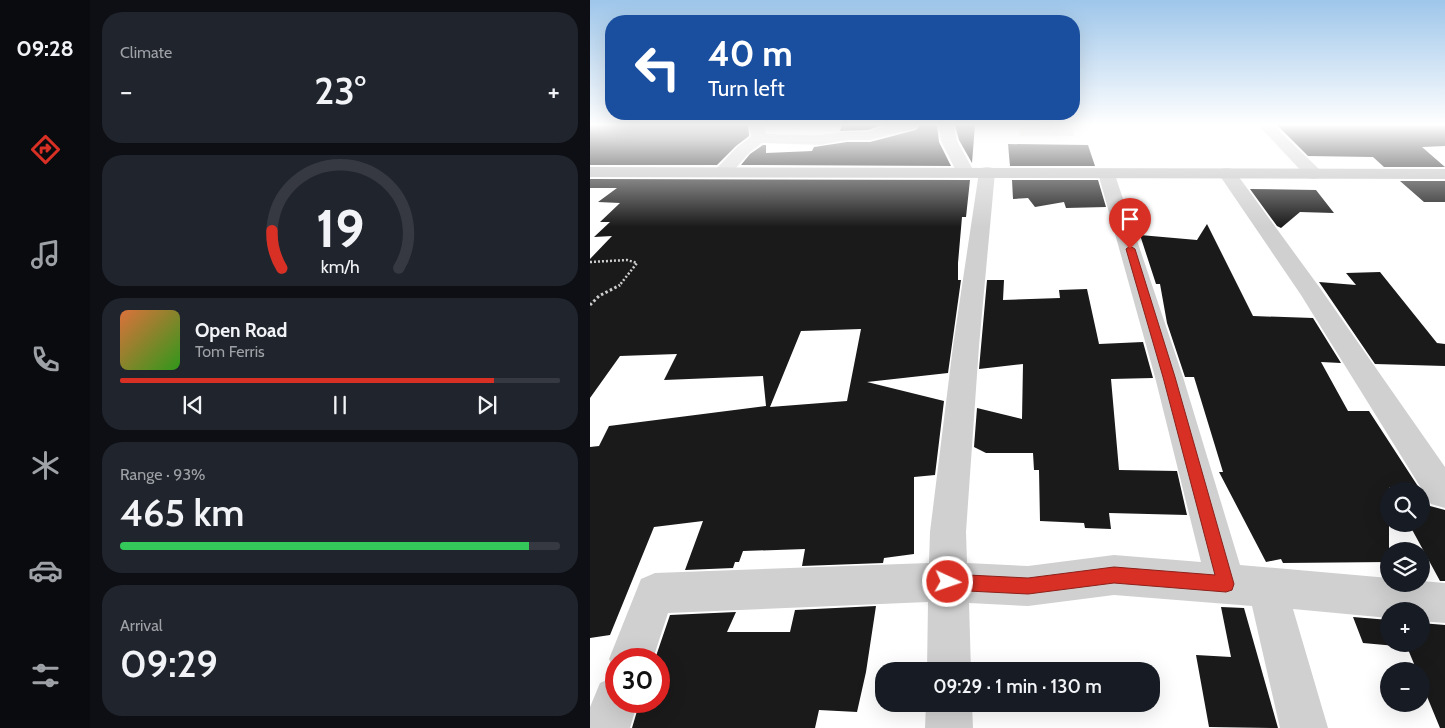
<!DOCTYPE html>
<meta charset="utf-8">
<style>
:root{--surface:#171b24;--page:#20242c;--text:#f1f3f6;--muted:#9ea1a6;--line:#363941;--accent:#d93025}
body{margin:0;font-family:Cabin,sans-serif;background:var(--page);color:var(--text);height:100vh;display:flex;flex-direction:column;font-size:19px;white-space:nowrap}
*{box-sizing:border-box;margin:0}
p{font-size:16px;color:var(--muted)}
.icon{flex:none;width:28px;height:28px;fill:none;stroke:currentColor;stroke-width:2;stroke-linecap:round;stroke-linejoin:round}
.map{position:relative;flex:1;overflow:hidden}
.panel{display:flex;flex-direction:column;gap:12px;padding:12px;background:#0d0f14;width:500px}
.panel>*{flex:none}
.banner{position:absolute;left:15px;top:15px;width:475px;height:105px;border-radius:20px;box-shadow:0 5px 20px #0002;background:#1a4fa0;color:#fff;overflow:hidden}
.fabs{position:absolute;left:790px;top:482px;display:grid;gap:10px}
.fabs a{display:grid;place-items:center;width:50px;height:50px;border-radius:50%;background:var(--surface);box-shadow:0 5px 20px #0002;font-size:25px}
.speed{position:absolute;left:15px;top:648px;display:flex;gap:10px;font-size:25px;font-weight:700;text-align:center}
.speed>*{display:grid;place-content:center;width:65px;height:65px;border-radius:50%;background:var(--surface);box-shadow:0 5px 20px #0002;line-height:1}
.speed .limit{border:8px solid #d22;background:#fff;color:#111}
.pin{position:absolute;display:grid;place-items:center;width:42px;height:42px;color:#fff;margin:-51px -21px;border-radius:50% 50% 50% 0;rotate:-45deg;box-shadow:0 0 5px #0007}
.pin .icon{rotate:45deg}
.me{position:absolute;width:55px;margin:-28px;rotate:93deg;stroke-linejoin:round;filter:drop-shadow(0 0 4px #0008)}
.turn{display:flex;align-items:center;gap:18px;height:105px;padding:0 20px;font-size:22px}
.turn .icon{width:65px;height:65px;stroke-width:2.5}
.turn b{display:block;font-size:35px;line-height:42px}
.big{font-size:38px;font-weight:600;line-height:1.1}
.panel .card{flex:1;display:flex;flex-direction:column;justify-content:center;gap:8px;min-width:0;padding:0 18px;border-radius:20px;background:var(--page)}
.panel .dial{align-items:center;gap:0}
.dial svg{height:130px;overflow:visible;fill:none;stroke:var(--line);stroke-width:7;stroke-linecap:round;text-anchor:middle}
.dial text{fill:var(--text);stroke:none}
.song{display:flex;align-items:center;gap:15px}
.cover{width:60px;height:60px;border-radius:8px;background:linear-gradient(135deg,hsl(20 70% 55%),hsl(110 70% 35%))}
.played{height:5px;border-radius:2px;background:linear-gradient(90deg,var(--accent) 85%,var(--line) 85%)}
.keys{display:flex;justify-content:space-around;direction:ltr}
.heat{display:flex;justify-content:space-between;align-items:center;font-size:28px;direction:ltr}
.charge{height:8px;border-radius:4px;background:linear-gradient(90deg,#34c759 93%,var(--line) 0)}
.trip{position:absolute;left:285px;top:662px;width:285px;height:50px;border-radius:20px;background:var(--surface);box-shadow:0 5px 20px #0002;font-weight:600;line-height:50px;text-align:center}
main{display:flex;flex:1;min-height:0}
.menu{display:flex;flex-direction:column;width:90px;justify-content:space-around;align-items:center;background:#090b0e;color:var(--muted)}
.menu .icon{width:35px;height:35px}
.menu .on{color:var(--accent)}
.menu b{font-size:22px;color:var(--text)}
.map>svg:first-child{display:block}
.green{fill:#e6ecdf}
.building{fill:#1a1a1a;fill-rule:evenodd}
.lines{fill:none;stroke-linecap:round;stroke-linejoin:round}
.path-far1{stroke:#cdcdcd;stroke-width:2.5;stroke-dasharray:2 2;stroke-linecap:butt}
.path{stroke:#cdcdcd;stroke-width:3;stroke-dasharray:2.5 2.5;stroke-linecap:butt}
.minor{fill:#d0d0d0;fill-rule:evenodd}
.secondary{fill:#bdbdbd;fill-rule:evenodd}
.route{fill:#d93025;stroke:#8d1f18}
</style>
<main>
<nav class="menu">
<b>09:28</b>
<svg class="icon on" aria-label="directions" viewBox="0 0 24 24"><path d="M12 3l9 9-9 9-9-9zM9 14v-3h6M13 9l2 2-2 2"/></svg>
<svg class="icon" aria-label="music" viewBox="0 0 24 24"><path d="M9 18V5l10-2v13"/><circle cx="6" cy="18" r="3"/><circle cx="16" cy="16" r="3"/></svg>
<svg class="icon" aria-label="phone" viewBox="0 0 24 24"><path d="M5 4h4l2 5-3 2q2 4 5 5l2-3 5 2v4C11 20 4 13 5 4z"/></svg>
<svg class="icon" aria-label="climate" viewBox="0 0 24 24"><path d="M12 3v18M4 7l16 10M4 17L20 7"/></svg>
<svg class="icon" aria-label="car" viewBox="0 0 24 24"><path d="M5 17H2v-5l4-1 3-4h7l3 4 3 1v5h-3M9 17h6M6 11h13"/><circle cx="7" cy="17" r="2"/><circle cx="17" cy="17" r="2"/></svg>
<svg class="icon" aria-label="filters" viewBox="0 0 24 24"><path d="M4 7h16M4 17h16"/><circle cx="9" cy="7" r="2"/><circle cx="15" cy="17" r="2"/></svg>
</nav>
<section class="panel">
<div class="card"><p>Climate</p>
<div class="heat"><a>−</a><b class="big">23°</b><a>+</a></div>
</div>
<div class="card dial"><svg viewBox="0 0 100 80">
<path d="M14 69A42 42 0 1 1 86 69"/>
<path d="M14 69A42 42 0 0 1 8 46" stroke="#d93025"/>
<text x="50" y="56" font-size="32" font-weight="700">19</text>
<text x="50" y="72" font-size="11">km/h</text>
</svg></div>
<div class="card">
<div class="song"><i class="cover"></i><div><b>Open Road</b><p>Tom Ferris</p></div></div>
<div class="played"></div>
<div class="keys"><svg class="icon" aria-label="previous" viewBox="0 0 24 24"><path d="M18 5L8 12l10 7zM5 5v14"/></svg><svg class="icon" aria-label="pause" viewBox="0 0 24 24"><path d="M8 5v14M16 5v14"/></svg><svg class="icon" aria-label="next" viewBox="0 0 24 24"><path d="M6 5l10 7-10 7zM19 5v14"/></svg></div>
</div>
<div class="card"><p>Range · 93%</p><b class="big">465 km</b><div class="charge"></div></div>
<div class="card"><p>Arrival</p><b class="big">09:29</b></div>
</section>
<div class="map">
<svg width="855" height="728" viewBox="0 0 855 728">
<rect width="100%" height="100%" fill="#fff"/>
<!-- green -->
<path class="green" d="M 430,125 L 482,125 L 484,136 L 429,136 Z"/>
<!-- building -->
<path class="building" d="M 0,125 L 158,125 L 159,136 L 146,146 L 127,165 L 0,165 Z
M 252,125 L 292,125 L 278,130 L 250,131 Z
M 330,125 L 347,125 L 349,142 L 361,166 L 151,165 L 160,154 L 173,145 L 176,145 L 176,153 L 222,151 L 224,147 L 257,142 L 280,142 L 326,130 Z
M 365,125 L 385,125 L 382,163 L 369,140 Z
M 687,125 L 855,125 L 855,146 L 832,147 L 855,167 L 794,167 L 783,157 L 718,156 Z
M 418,144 L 498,145 L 505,166 L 420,166 Z
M 0,179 L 380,180 L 376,217 L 372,217 L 368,263 L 368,280 L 371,280 L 358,373 L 277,382 L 354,401 L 345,475 L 324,477 L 324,554 L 294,558 L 293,563 L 212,566 L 215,549 L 153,551 L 149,562 L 145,562 L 143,568 L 95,570 L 113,521 L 64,527 L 20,635 L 0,638 L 0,447 L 9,446 L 19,426 L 176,406 L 173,376 L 74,380 L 87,354 L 30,356 L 0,398 L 0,259 L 22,236 L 4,237 L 20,222 L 10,222 L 30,203 L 8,202 L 27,188 L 0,188 ZM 271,329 L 257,401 L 180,407 L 211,331 Z
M 422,180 L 508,180 L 516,207 L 476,208 L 474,202 L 445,207 L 438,198 L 423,199 Z
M 810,181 L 855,181 L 855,202 L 834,202 Z
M 660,189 L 726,190 L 744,213 L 710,212 L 691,228 L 687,226 Z
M 617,224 L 663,316 L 723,318 L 751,363 L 731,362 L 758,411 L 779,411 L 831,491 L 801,491 L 799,487 L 799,562 L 693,563 L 691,559 L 676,562 L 629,472 L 633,472 L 604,377 L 595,377 L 577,323 L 570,284 L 566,284 L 550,235 L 607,240 Z
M 790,272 L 847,343 L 855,344 L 855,366 L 785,364 L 729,282 L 766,285 L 756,273 Z
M 397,280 L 414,280 L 413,300 L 470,298 L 469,290 L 497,289 L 509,344 L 553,342 L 563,378 L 521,379 L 529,470 L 587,471 L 597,515 L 519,513 L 521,529 L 495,528 L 494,523 L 450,521 L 449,470 L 444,470 L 443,453 L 396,453 L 384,447 L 387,408 L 432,419 L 433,364 L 389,369 Z
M 831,492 L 840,506 L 855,510 L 855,581 L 850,581 L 819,524 L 831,524 Z
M 286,606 L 276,672 L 267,712 L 229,710 L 225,728 L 42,728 L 50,701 L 69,701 L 69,659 L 65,659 L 80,615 L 146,612 L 137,632 L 200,632 L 205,610 Z
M 631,607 L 654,608 L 688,728 L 619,727 L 606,655 L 641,657 Z
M 763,617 L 799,620 L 799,644 L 831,644 L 831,623 L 855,625 L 855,728 L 850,728 L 831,682 L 831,671 L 827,671 L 817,647 L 773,643 Z"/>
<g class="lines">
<!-- path-far1 -->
<path class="path-far1" d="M 0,262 L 37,260 L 47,263 L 29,286"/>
<!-- path -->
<path class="path" d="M 0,305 L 9,296 L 30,285"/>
<!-- minor -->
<path class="minor" d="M 160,125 L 174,125 L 176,134 L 230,135 L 257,132 L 278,132 L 298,125 L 328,125 L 326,128 L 280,140 L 257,140 L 230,145 L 172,143 L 159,153 L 139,176 L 127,176 L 125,172 L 127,168 L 147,147 L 161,137 Z
M 349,125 L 363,125 L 367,141 L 385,173 L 382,177 L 370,177 L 367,173 L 351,141 Z
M 668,125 L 683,125 L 730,170 L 733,174 L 730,178 L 724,179 L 718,178 Z
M 397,167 L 403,168 L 405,172 L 389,346 L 376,532 L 377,563 L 438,566 L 524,555 L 611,562 L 565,377 L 508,173 L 511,169 L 523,169 L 593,377 L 650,565 L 799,578 L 799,584 L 831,584 L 831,581 L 855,583 L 855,623 L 831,621 L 831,611 L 799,611 L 799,618 L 703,609 L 738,728 L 690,728 L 662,606 L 524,595 L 438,606 L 379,603 L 381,671 L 337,671 L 338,602 L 78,613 L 63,659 L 26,659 L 26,674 L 19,659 L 51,579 L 65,573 L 339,563 L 340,532 L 363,346 L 389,172 L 391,168 Z
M 637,168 L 643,169 L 730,288 L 855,467 L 855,508 L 841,504 L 711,295 L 628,173 L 631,169 Z
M 26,676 L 26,701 L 48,701 L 40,728 L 0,728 L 0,707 L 10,683 Z
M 336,704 L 382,704 L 383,728 L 335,728 Z"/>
<!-- secondary -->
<path class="secondary" d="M 0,167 L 855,169 L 855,179 L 0,177 Z"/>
</g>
<!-- sky -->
<linearGradient id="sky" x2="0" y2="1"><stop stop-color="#9ec6ea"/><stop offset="0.55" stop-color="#fff"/><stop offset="1" stop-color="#fff" stop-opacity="0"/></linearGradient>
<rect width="855" height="227" fill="url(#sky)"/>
<!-- route -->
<path class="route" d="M 540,246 L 545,249 L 585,377 L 644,584 L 642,590 L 636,592 L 524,583 L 438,594 L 358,590 L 352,588 L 350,582 L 352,576 L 358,574 L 438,578 L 524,567 L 625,575 L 573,377 L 536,249 Z"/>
</svg>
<div class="fabs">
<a><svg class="icon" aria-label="search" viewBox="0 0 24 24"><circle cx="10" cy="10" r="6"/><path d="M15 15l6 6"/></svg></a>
<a><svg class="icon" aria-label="layers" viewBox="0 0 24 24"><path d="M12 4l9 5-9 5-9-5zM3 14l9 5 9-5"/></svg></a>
<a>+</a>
<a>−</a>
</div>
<div class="speed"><div class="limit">30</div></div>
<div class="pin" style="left:540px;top:249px;background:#d93025"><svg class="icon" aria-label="arrive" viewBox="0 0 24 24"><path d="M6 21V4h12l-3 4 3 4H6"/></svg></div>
<svg class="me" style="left:358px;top:582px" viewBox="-20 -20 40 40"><circle r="17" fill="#d93025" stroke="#fff" stroke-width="3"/><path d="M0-11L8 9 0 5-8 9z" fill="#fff"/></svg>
<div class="trip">09:29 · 1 min · 130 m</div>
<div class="banner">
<div class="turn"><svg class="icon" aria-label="left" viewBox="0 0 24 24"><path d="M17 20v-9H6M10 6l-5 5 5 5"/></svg><div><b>40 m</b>Turn left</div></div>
</div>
</div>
</main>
